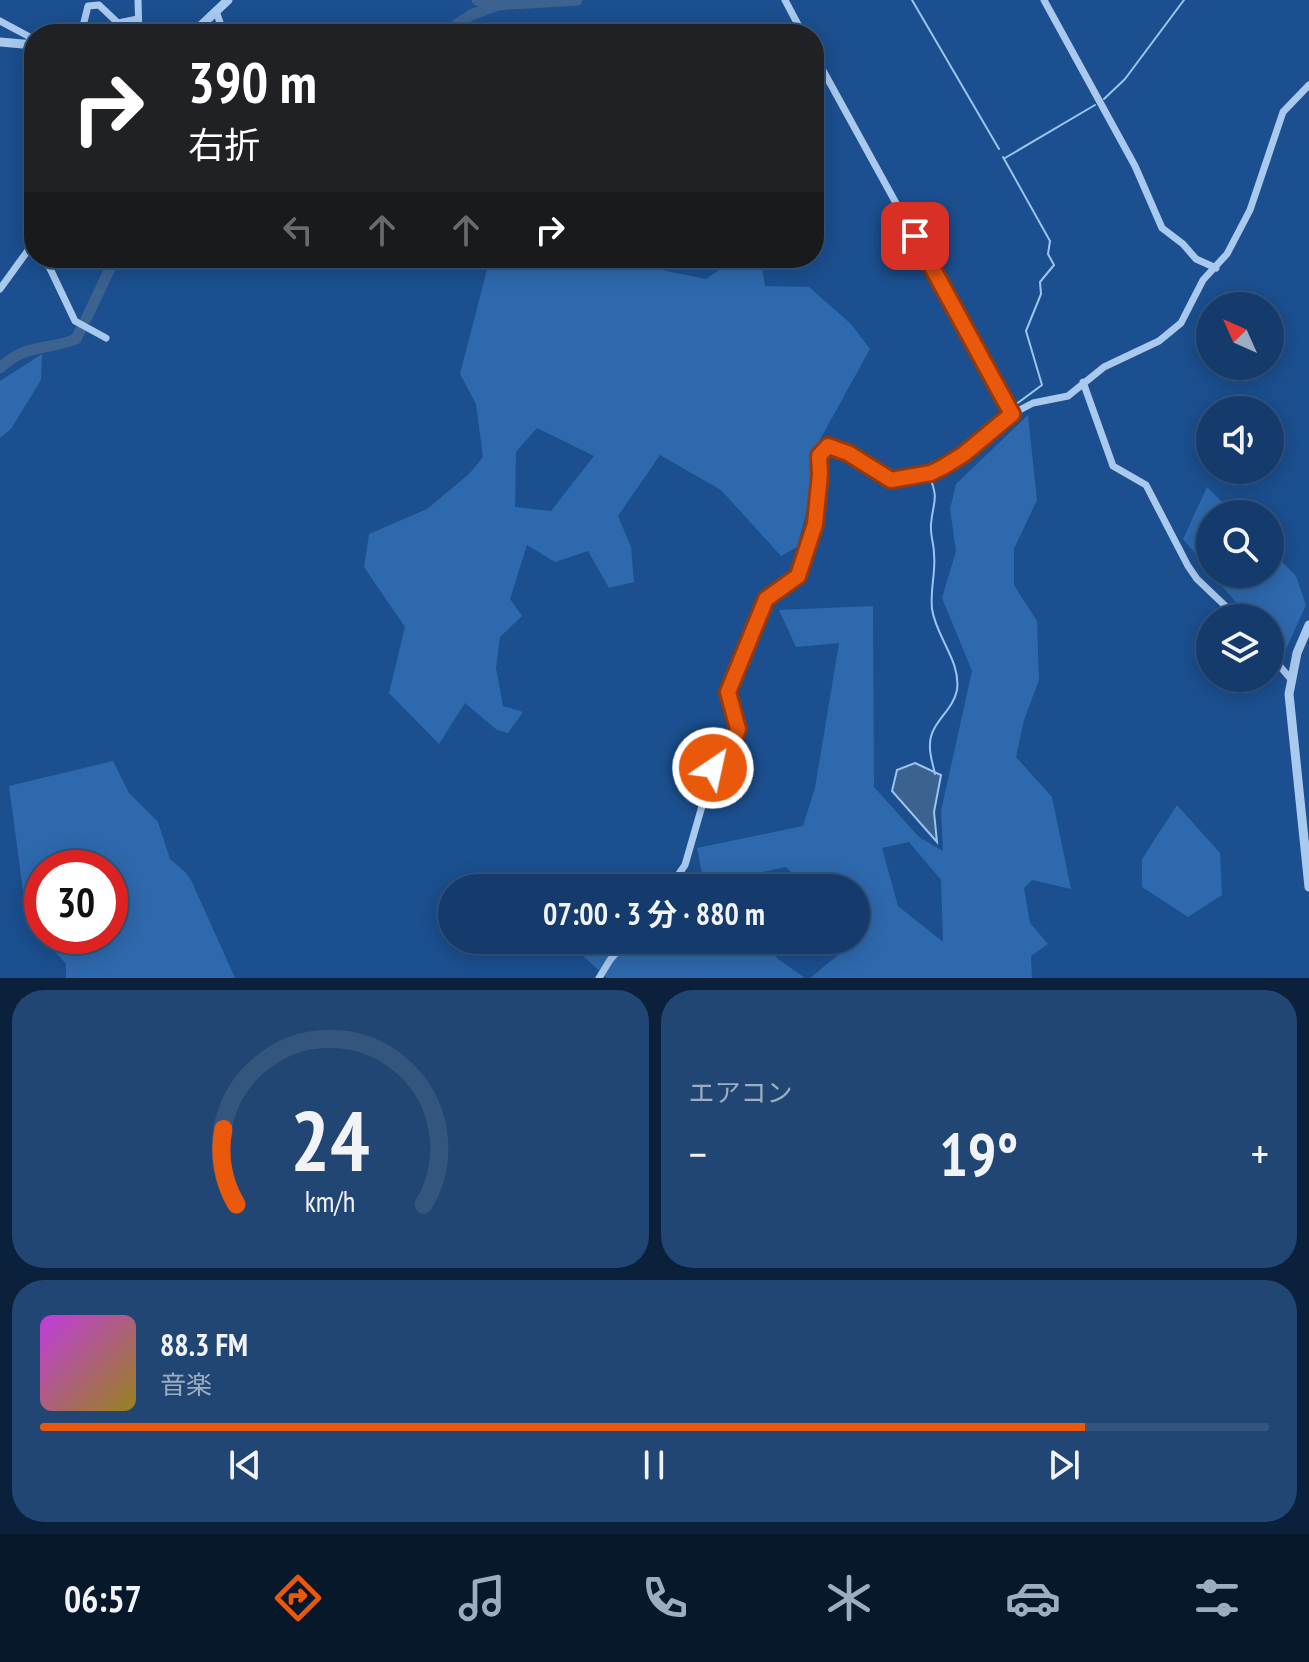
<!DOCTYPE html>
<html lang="ja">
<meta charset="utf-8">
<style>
:root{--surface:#143b6b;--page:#214673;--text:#f1f3f6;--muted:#9dadc1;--line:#33557e;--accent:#ea580c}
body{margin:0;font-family:"PT Sans Narrow","Noto Sans JP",sans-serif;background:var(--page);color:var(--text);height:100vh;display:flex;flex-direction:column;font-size:30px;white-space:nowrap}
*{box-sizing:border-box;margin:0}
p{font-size:26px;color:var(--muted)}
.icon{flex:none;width:44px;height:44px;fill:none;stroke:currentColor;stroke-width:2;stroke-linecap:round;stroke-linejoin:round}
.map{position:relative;height:978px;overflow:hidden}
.panel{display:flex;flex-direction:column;gap:12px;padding:12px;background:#0b203b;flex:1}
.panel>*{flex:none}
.hud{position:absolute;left:24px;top:24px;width:800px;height:244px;border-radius:32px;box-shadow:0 4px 20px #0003,0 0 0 2px var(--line);background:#202124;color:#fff;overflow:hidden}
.needle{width:52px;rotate:315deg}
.buttons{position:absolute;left:1196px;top:292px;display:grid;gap:16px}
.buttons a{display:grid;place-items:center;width:88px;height:88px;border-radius:50%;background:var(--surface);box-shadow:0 4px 20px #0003,0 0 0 2px var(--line);font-size:40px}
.speed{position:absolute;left:24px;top:850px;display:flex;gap:16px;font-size:40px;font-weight:700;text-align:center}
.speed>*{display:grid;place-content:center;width:104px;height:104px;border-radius:50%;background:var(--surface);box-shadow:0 4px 20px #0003,0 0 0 2px var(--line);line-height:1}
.speed .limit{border:12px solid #d22;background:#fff;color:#111}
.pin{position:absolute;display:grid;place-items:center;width:68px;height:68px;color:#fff;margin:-34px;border-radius:16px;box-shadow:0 4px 12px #0006}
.me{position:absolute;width:88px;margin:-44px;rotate:34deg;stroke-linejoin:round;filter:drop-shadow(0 0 6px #0008)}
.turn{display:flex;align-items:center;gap:28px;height:168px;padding:0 32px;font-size:36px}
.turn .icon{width:104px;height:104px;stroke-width:2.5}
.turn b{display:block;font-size:56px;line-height:68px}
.lanes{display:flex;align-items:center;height:76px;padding:0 32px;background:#0003;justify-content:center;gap:40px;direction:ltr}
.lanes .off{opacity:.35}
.big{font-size:60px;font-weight:700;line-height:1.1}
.panel .card{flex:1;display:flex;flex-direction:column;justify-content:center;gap:12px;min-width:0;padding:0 28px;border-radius:32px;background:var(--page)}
.panel .dial{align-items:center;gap:0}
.dial svg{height:208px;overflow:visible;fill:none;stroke:var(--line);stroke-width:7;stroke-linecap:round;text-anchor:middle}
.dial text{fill:var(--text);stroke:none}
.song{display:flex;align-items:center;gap:24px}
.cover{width:96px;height:96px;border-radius:12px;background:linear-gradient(135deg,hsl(290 70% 55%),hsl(50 70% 35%))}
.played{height:8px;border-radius:4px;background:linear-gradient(90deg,var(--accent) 85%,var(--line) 85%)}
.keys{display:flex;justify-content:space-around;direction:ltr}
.heat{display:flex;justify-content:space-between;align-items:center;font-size:44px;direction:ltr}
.panel .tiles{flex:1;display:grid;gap:12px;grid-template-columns:1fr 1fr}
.card:last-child{grid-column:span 2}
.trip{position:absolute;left:438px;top:874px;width:432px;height:80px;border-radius:40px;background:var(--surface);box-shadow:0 4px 20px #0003,0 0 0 2px var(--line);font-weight:700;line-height:80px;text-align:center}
.tab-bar{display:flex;height:128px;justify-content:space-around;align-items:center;background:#08182b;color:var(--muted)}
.tab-bar .icon{width:56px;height:56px}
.tab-bar .on{color:var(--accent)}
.tab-bar b{font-size:36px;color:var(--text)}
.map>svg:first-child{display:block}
.green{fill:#2e69ad;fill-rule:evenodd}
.water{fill:#3c6290;stroke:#9cc4f0;stroke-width:2}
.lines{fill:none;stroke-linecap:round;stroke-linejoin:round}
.stream{stroke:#9cc4f0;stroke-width:2}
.river{stroke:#3c6290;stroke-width:11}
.minor{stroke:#a9c9ee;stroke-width:7}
.tertiary{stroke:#a9c9ee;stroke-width:9}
.route-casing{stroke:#983908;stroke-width:20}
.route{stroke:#ea580c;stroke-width:14}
</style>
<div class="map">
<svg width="1309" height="978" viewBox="0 0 1309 978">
<rect width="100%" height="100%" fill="#1b4f8f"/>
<!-- green -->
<path class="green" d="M 490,258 L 554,258 L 627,263 L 706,279 L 735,259 L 761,261 L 765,286 L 809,287 L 851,324 L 870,349 L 812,454 L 810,500 L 797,547 L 781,556 L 721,490 L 660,455 L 618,516 L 631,547 L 634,582 L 609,588 L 588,551 L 555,562 L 527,545 L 510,599 L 522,616 L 500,637 L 496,668 L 503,706 L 523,712 L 508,733 L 497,730 L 465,703 L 439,744 L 389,693 L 405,627 L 364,567 L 369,534 L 427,509 L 469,474 L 483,457 L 476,404 L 460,374 ZM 537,428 L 594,456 L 551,511 L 515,507 L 516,452 Z
M 42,354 L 41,380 L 11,429 L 0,438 L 0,381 Z
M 1028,415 L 1037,500 L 1014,549 L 1014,585 L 1037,621 L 1039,680 L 1024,720 L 1016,757 L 1052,797 L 1071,889 L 1032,880 L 1024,888 L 1030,923 L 1048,944 L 1031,956 L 1032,978 L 810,978 L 838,955 L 838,940 L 856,940 L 856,888 L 806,888 L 786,867 L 758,873 L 758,888 L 694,888 L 703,879 L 697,848 L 803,826 L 815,788 L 839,643 L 796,647 L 779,610 L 873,606 L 874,787 L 919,837 L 943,851 L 941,811 L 972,671 L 942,598 L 956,551 L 950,509 L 956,484 ZM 909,842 L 941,880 L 943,942 L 898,906 L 882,848 Z
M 1207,487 L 1234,514 L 1210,514 L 1210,571 L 1183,539 Z
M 1270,550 L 1296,576 L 1306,605 L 1282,658 L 1270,643 L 1270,618 L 1249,618 L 1212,574 L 1270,574 Z
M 113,761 L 129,793 L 158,822 L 170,859 L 185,872 L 191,880 L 235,978 L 66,978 L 66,964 L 27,920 L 9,786 ZM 110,868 L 110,936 L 42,936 L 42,868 Z
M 1177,805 L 1220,853 L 1222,895 L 1188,917 L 1142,887 L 1142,859 Z
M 566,940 L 762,940 L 778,959 L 805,978 L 607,978 Z"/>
<!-- water -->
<path class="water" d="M 915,763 L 941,775 L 934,812 L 937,842 L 892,791 L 897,770 Z"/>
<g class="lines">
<!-- stream -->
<path class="stream" d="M 912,0 L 999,149
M 1104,99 L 1125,79 L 1184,0
M 1003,157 L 1050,241 L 1048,254 L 1054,265 L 1040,282 L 1041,294 L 1026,331 L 1042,385 L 1015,405
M 1005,158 L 1095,105
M 960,452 L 1005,413
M 927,469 L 937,465
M 930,477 C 939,501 933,501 931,524 C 930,535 934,544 934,554 C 936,572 930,588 932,609 C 936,637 961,661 957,690 C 953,711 930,723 930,744 C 929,754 933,764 935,774"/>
<!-- river -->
<path class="river" d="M 477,0 L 496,5 L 577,0
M 442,34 L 471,15 L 495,6
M 86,319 L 115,258
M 0,368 C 27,343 46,351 76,339 L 81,329"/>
<!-- minor -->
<path class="minor" d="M 138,0 L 139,34
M 785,0 L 803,34
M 1044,0 L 1135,166 L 1162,228 L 1183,244 L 1196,259 L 1216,268
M 216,11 L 224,34
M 0,21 L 28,36 L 34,45
M 81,34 L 88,6 L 99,5 L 118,23 L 138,19
M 814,54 L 1012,414
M 45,258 L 75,321 L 106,338
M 0,289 L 34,242
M 1083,382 L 1113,466 L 1146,485 L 1188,566 L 1197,579 L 1238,618
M 1270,655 L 1290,678
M 669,888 L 685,865 L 713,768 L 732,744 L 738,729 L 728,692 L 756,624 L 766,599 L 798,576 L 815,524 L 820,474 L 819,456 L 828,446 L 848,453 L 891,480 L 931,473 L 964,454 L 1012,414 L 1033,403 L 1068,396 L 1104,367 L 1159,341 L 1181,323 L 1203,280 L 1227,254 L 1250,210 L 1283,112 L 1309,85
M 599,978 L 610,960 L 627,940"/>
<!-- tertiary -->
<path class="tertiary" d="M 192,34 L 228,0
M 0,42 L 34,45
M 1309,625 L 1297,653 L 1289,694 L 1309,887"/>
</g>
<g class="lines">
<defs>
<path id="route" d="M 713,768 L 732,744 L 738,729 L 728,692 L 766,599 L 798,576 L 815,524 L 820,474 L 819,456 L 828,446 L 848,453 L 891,480 L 931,473 L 943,467 L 964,454 L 1012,414 L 915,236"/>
</defs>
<!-- route casing -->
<use href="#route" class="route-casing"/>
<!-- route -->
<use href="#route" class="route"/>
</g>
</svg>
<div class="buttons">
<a><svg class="needle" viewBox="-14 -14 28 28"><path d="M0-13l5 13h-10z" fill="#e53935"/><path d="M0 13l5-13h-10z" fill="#9dadc1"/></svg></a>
<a><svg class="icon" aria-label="sound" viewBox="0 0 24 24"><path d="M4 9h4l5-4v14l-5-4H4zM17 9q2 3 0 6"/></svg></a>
<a><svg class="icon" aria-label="search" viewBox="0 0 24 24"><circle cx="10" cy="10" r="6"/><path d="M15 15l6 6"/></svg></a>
<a><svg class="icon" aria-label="layers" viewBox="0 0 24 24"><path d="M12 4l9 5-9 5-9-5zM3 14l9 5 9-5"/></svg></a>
</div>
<div class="speed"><div class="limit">30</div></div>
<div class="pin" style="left:915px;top:236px;background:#d93025"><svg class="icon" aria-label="arrive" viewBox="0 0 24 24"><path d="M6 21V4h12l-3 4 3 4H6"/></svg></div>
<svg class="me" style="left:713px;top:768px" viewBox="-20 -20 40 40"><circle r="17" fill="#ea580c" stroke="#fff" stroke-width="3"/><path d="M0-11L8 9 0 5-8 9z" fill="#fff"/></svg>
<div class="trip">07:00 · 3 分 · 880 m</div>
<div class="hud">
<div class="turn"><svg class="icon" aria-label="right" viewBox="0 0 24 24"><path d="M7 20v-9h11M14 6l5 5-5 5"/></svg><div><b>390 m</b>右折</div></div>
<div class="lanes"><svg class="icon off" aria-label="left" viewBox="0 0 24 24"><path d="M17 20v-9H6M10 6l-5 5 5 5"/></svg><svg class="icon off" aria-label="ahead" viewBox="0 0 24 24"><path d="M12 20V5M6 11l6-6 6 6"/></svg><svg class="icon off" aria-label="ahead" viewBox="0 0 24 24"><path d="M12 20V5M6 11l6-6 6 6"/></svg><svg class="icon" aria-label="right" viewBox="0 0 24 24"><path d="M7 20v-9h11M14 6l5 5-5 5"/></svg></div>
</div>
</div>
<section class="panel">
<div class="tiles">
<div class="card dial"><svg viewBox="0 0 100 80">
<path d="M14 69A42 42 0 1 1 86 69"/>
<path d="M14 69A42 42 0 0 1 9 40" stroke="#ea580c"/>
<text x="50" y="56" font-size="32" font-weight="700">24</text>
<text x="50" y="72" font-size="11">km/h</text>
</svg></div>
<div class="card"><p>エアコン</p>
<div class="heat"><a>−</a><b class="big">19°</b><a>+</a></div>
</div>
<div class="card">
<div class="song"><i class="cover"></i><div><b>88.3 FM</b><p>音楽</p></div></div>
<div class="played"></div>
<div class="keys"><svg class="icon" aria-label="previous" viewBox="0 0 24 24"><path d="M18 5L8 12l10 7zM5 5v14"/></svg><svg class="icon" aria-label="pause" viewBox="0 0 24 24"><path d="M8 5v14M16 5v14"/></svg><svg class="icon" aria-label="next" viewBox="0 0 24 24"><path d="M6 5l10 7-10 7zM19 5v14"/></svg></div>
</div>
</div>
</section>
<nav class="tab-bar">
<b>06:57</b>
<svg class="icon on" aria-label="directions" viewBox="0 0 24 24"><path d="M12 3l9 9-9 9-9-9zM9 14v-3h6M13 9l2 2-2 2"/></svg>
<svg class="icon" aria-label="music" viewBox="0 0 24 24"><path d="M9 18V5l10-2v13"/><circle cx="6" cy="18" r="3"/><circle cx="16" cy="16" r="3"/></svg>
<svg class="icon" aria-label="phone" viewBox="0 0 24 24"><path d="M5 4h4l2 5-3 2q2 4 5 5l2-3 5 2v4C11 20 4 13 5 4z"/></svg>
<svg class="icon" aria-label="climate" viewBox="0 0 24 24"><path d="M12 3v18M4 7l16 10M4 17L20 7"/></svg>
<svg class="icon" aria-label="car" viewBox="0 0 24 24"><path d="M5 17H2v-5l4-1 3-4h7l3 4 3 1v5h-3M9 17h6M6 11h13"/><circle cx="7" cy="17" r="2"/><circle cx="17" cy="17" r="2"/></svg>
<svg class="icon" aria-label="filters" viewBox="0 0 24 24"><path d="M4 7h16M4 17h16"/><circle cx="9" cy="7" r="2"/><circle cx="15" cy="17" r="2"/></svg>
</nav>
